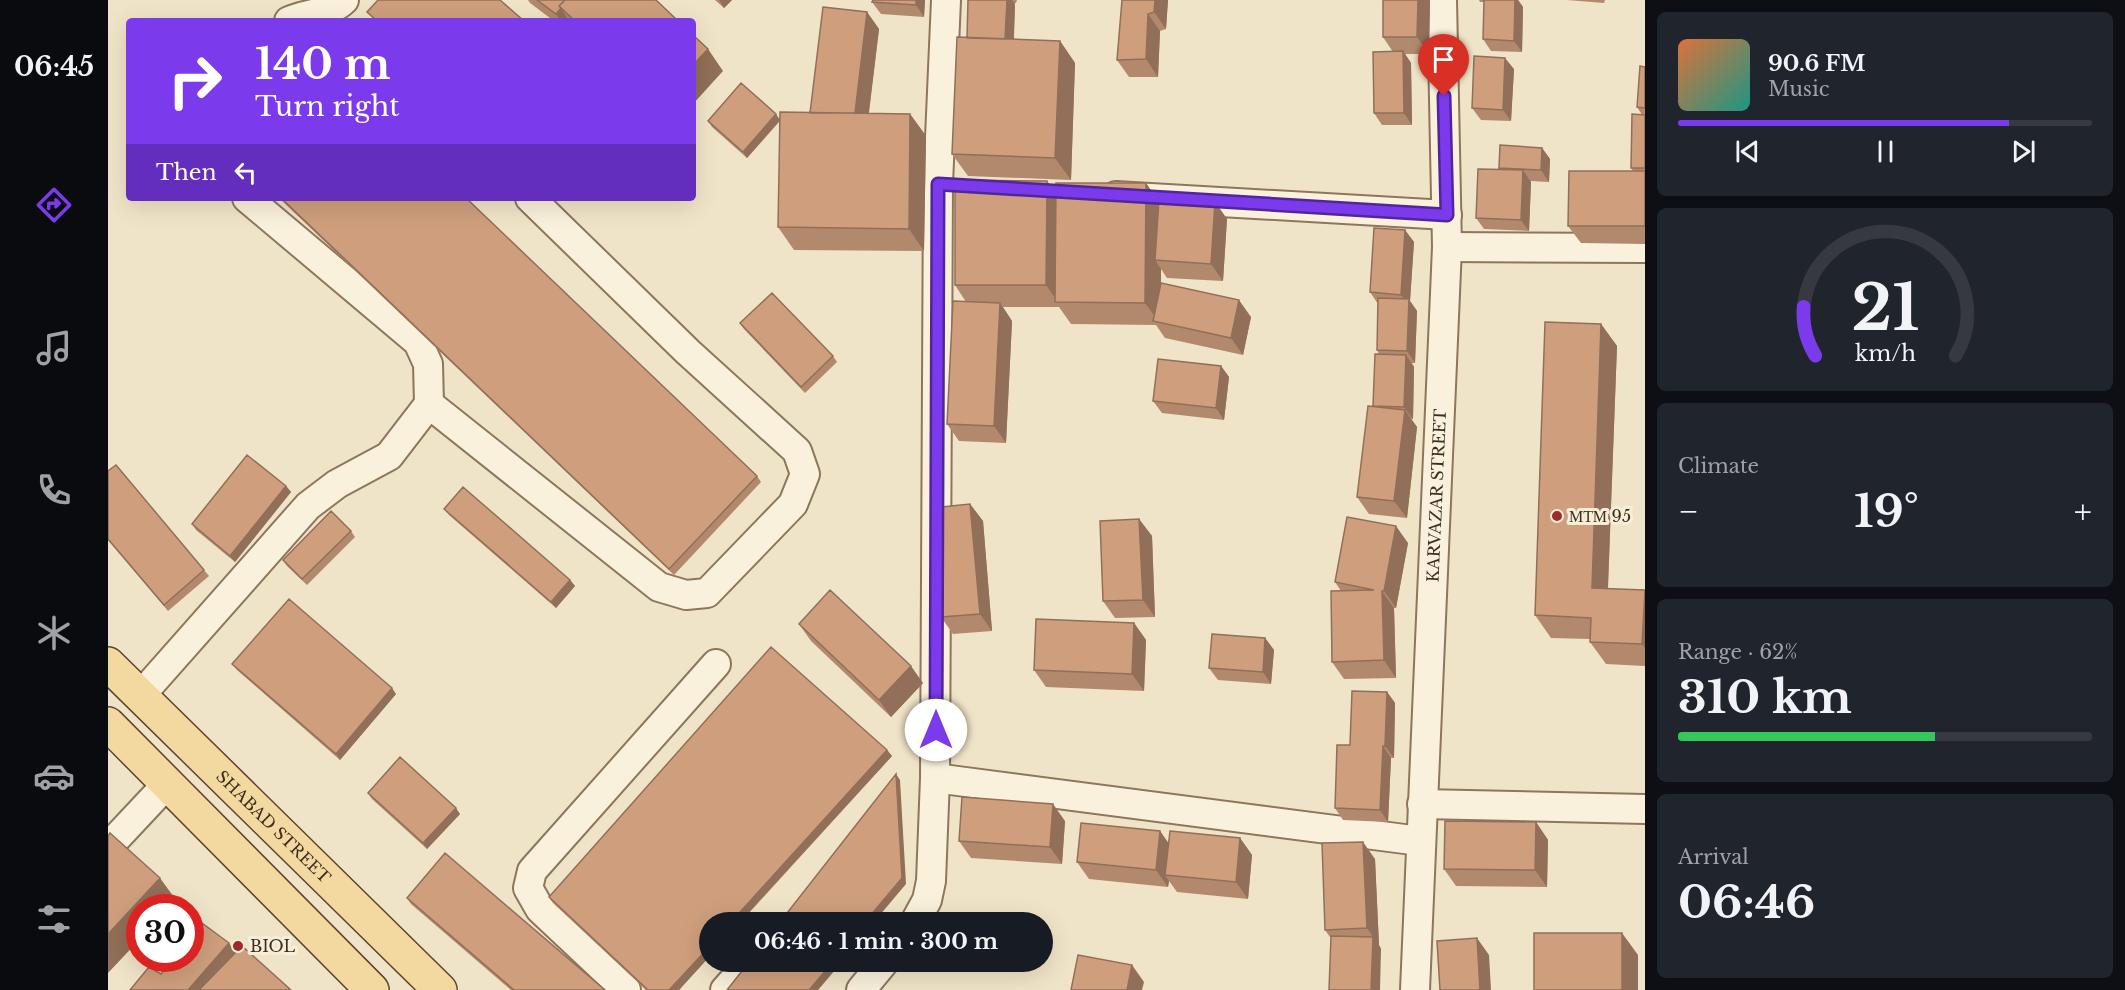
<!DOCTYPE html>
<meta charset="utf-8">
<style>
:root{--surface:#171b24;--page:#20242c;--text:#f1f3f6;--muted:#9ea1a6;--line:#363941;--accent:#7c3aed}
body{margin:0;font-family:"Libre Baskerville",serif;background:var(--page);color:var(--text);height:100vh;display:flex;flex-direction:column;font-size:22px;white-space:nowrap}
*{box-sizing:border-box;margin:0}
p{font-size:20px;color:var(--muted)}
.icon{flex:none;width:33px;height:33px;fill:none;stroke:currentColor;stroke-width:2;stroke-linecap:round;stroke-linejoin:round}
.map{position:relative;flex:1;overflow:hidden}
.sheet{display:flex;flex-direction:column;gap:12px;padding:12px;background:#0d0f14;width:480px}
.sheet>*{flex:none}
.guide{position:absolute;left:18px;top:18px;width:570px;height:183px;border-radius:6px;box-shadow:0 6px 24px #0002;background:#7c3aed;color:#fff;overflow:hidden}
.speed{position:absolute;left:18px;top:894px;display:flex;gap:12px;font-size:30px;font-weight:700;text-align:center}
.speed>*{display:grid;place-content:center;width:78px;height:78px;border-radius:50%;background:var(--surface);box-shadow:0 6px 24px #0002;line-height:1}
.speed .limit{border:9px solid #d22;background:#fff;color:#111}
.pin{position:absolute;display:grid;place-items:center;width:51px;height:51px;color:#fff;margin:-62px -26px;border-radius:50% 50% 50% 0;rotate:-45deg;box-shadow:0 0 6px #0007}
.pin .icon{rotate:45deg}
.me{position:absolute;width:66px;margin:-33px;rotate:0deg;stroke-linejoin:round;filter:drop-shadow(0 0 4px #0008)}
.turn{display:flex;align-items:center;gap:21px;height:126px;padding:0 30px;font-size:27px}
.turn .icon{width:78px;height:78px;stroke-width:2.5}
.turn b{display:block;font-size:42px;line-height:51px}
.then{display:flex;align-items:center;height:57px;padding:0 30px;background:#0003;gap:12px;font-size:22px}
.big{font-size:45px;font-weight:700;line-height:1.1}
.sheet .tile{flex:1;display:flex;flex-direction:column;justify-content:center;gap:9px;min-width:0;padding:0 21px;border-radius:9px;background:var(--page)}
.sheet .dial{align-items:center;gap:0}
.dial svg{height:156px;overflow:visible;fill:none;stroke:var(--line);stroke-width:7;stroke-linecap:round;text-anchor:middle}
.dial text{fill:var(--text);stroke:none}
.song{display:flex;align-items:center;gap:18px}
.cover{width:72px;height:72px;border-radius:9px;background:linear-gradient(135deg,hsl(20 70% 55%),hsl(170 70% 35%))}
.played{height:6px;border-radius:3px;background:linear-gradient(90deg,var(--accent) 80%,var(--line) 80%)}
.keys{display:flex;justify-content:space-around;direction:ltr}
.heat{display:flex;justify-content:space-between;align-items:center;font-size:33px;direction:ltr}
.charge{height:9px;border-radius:4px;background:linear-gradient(90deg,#34c759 62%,var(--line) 0)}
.trip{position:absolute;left:591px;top:912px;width:354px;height:60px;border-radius:30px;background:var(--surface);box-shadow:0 6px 24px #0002;font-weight:700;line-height:60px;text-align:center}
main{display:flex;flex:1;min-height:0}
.tab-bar{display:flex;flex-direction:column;width:108px;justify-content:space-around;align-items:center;background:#090b0e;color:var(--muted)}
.tab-bar .icon{width:42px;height:42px}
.tab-bar .selected{color:var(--accent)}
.tab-bar b{font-size:27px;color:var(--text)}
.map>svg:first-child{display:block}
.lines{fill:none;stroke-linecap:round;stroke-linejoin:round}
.minor-casing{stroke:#8d765c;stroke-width:32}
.major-casing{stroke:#5b4430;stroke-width:36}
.minor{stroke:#faf1dc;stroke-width:28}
.major{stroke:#f3d9a0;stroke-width:33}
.wall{fill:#b2896c}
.shaded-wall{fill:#916f58}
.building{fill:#cf9f7d;stroke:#916f58;stroke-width:1.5}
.route-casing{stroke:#51269a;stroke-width:15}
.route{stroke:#7c3aed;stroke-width:10}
.poi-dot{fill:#9e2a2b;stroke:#f7eed8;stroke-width:2}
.labels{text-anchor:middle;stroke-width:6;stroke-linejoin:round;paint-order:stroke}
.street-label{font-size:16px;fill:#3d2e20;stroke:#f7eed8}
.poi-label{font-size:16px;fill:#3d2e20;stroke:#f7eed8;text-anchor:start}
</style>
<main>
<nav class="tab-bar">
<b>06:45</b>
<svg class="icon selected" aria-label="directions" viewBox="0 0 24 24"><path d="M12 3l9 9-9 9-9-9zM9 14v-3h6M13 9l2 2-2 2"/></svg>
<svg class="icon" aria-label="music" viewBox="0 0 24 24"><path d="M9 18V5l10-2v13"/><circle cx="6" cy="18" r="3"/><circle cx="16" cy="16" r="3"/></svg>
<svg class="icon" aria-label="phone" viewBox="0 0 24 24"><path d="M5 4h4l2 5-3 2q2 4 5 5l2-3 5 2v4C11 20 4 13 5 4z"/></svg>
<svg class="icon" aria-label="climate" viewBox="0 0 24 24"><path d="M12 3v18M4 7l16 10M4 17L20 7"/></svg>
<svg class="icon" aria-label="car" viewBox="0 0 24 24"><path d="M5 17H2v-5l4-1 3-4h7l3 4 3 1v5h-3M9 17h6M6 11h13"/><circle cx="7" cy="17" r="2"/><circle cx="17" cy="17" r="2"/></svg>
<svg class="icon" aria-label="filters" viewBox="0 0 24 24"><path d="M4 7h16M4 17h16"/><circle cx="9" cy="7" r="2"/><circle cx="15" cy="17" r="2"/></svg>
</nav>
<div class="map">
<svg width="1537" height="990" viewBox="0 0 1537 990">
<rect width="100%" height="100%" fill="#f0e4c8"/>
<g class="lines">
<defs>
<g id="minor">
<path d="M 181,21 C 199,13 222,14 236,0"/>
<path d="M 1008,196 L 1339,215"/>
<path d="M 1339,247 L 1537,248"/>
<path d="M 321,404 L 551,587 L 578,595 L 599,593 L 685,504 L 697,474 L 689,451 L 580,352 L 422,198"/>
<path d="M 32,696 L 200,506 L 229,484 L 281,456 L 321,404 L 320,364 L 310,342 L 139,198"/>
<path d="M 827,778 L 1312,841"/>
<path d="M 1314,804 L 1537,809"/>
<path d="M 0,847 L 60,783"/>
<path d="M 807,922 L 819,900 L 823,881 L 827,778 L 830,184 L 838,0"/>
<path d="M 518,990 L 432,909 L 420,888 L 424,871 L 608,664"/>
<path d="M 617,990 L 642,962"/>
<path d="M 753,990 L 776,962"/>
<path id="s1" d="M 1307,990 L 1339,247 L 1334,0"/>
</g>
<g id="major">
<path id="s2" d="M 0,664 L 332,990"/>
<path d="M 0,724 L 264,990"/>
</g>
</defs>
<!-- minor casing -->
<use href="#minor" class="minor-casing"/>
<!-- major casing -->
<use href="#major" class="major-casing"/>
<!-- minor -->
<use href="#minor" class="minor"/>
<!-- major -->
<use href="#major" class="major"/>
</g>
<!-- wall -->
<path class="wall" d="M 420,0 L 548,0 L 570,21 L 446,21 L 422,3 Z
M 607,0 L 624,0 L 616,8 Z
M 765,0 L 817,0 L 816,17 L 773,14 L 764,2 Z
M 860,0 L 909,0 L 908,3 L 906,3 L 907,4 L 906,40 L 952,41 L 967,63 L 963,180 L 860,176 L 844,154 L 859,38 Z
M 1014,0 L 1060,0 L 1058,29 L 1052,31 L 1050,77 L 1021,77 L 1009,60 Z
M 1275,0 L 1322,0 L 1321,54 L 1297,54 L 1303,63 L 1304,125 L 1274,125 L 1266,113 L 1285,52 L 1275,37 Z
M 1371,0 L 1410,0 L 1415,7 L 1414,52 L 1383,51 L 1375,39 L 1376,2 L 1372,2 Z
M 1459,0 L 1497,0 L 1496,3 Z
M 759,12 L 771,29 L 761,113 L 802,114 L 818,136 L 816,251 L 686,250 L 670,227 L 672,121 L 639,158 L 604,127 L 600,121 L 672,119 L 702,113 Z
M 1537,67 L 1537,244 L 1473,243 L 1460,226 L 1525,171 L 1523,168 L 1534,115 L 1529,107 Z
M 1406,69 L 1403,121 L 1373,120 L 1364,108 Z
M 1434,148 L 1442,159 L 1441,182 L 1422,181 L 1423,182 L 1421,231 L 1376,229 L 1368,218 L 1392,170 L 1391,168 Z
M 939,181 L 948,193 L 1038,183 L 1051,202 L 1107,202 L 1119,219 L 1115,281 L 1059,278 L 1053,269 L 1053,285 L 1143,317 L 1135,355 L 1057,338 L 1048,325 L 963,324 L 951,307 L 895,307 L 904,321 L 898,443 L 851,441 L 839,424 L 858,302 L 847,285 Z
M 171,198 L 358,198 L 649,476 L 653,482 L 566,575 Z
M 1297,230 L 1306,242 L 1302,301 L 1309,311 L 1307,363 L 1304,363 L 1306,367 L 1305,419 L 1303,419 L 1309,427 L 1299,518 L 1261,514 L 1249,497 L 1265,406 L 1271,354 L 1269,350 L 1270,304 L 1262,292 Z
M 632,323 L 725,356 L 729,362 L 697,393 L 636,329 Z
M 1493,324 L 1509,346 L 1500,589 L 1537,591 L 1537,666 L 1498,664 L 1482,642 L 1482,639 L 1443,638 L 1427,615 Z
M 1113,366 L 1121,377 L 1116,420 L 1054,413 L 1045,401 Z
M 0,471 L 96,570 L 101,576 L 60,611 L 0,540 Z
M 178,486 L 183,492 L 127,562 L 88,530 L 84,524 Z
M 862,504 L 875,521 L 884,631 L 845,634 L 833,617 Z
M 336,509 L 462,580 L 467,586 L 448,608 L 341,515 Z
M 1031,519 L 1044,536 L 1047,617 L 1007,618 L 995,601 Z
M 243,531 L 247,537 L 199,585 L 179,566 L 175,560 Z
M 1300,543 L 1288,608 L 1286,608 L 1288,678 L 1236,679 L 1224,662 L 1233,591 L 1227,582 Z
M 1026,623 L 1038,640 L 1036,691 L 938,687 L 926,670 Z
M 691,624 L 815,683 L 783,717 L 703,641 Z
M 1157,638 L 1166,650 L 1163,684 L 1110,680 L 1101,668 Z
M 124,664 L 288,694 L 232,760 L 129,670 Z
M 1279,692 L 1287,703 L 1286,758 L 1283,758 L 1280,822 L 1235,820 L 1227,808 L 1242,745 Z
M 779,750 L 784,756 L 571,990 L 538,990 L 445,903 L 441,897 Z
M 260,793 L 352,814 L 319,849 L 264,799 Z
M 957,821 L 954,864 L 863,858 L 851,841 Z
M 1428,822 L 1440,840 L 1439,887 L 1348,886 L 1336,869 Z
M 1052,831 L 1060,843 L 1132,838 L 1144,855 L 1140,899 L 1069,892 L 1061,881 L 1060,887 L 981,879 L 969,862 Z
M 1267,859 L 1271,945 L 1273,949 L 1222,937 L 1217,930 Z
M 299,898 L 497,990 L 403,990 L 303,904 Z"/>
<!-- shaded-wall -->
<path class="shaded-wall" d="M 611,0 L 624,0 L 616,8 Z
M 808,0 L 817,0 L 816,17 L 808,5 Z
M 899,0 L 904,0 L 907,4 L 905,55 L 897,43 Z
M 1047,0 L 1060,0 L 1058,29 L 1046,12 Z
M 1310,0 L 1322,0 L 1321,54 L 1309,37 Z
M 1407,0 L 1410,0 L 1415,7 L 1414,52 L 1406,41 Z
M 453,8 L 461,21 L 453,21 L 448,14 Z
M 759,12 L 771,29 L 758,135 L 746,118 Z
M 1040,14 L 1052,31 L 1050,77 L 1038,59 Z
M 952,41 L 967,63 L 963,180 L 947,158 Z
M 600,49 L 615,71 L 585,104 L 585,65 Z
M 1295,51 L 1303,63 L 1304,125 L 1296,113 Z
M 1397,58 L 1406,69 L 1403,121 L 1395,110 Z
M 668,114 L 672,120 L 639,158 L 635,152 Z
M 802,114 L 818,136 L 816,251 L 801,229 Z
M 1434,148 L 1442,159 L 1441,182 L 1433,170 Z
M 1415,170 L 1423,182 L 1421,231 L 1413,220 Z
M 939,181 L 954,203 L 950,302 L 938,285 Z
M 1038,183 L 1053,206 L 1047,260 L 1053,269 L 1053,323 L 1051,322 L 1037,303 Z
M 1107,202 L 1119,219 L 1115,281 L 1103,264 Z
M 1297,230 L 1306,242 L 1302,301 L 1309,311 L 1307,363 L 1299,351 L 1301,305 L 1293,295 Z
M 1131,300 L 1143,317 L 1135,355 L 1123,338 Z
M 892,303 L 904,321 L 898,443 L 886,426 Z
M 1493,324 L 1509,346 L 1499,610 L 1484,588 Z
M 1298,355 L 1306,367 L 1305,419 L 1296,407 Z
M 1113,366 L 1121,377 L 1116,420 L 1108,408 Z
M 1297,410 L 1309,427 L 1299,518 L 1286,501 Z
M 178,486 L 183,492 L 127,562 L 122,556 Z
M 862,504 L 875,521 L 884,631 L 872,614 Z
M 1031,519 L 1044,536 L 1047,617 L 1035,600 Z
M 1288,526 L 1300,543 L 1288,608 L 1276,591 Z
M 462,580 L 467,586 L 448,608 L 443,602 Z
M 1537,590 L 1537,648 L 1534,644 Z
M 1274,591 L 1286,608 L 1288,678 L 1276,660 Z
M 1026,623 L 1038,640 L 1036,691 L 1024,674 Z
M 1157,638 L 1166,650 L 1163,684 L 1155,672 Z
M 803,666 L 815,683 L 783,717 L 771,700 Z
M 284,688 L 288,694 L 232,760 L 228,754 Z
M 1279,692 L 1287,703 L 1286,758 L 1277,746 Z
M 1275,746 L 1283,758 L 1280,822 L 1272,810 Z
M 779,750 L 784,756 L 632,922 L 623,922 Z
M 788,774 L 792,780 L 798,884 L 766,922 L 757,922 Z
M 945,804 L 957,821 L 954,864 L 942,847 Z
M 348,808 L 352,814 L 319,849 L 315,843 Z
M 1428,822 L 1440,840 L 1439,887 L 1427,870 Z
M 1052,831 L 1064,848 L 1057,875 L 1061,881 L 1060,887 L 1048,870 Z
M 1132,838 L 1144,855 L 1140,899 L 1128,882 Z
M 1255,842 L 1267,859 L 1271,945 L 1273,949 L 1272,990 L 1263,990 L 1265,937 L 1259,928 Z
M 52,878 L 68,900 L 61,908 L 32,908 L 32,939 L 0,973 L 0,934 Z
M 1514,933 L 1530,955 L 1530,990 L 1514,990 Z
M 1369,938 L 1381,955 L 1383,990 L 1372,990 Z
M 121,943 L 133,961 L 107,990 L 80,990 Z
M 602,946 L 602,956 L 571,990 L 561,990 Z
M 725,962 L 734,962 L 710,990 L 701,990 Z
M 1024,965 L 1036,982 L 1034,990 L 1019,990 Z"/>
<!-- building -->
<path class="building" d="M 270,0 L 392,0 L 416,21 L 269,21 L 259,12 Z
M 429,0 L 457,0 L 451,6 L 453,8 L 448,14 Z
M 457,0 L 548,0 L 570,21 L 467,21 L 451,6 Z
M 765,0 L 808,0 L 808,5 L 764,2 Z
M 860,0 L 899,0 L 897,39 L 859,38 Z
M 1014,0 L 1047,0 L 1046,12 L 1040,14 L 1038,59 L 1009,60 Z
M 1275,0 L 1310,0 L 1309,37 L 1275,37 Z
M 1376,0 L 1407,0 L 1406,41 L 1375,39 Z
M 715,7 L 759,12 L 747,113 L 702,113 Z
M 585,35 L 600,49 L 585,65 Z
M 849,37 L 952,41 L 947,158 L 844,154 Z
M 1295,51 L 1296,113 L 1266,113 L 1265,52 Z
M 1366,56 L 1397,58 L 1395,110 L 1364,108 Z
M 1532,66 L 1537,67 L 1537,108 L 1529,107 Z
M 633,83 L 668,114 L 635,152 L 600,121 Z
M 672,112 L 802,114 L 801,229 L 670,227 Z
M 1524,114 L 1537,115 L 1537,168 L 1523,168 Z
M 1392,145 L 1434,148 L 1433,170 L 1391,168 Z
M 1370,169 L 1415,170 L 1413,220 L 1368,218 Z
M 1461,171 L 1537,171 L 1537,226 L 1460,226 Z
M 847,180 L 939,181 L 938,285 L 847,285 Z
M 948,183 L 1038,183 L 1037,303 L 947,302 Z
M 173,198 L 358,198 L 649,476 L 561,569 Z
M 1051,199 L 1107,202 L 1103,264 L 1047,260 Z
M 1266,228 L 1297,230 L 1293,295 L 1262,292 Z
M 1053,283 L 1131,300 L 1123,338 L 1045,321 Z
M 664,293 L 725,356 L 693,387 L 632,323 Z
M 1270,298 L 1301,299 L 1299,351 L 1269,350 Z
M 845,301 L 892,303 L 886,426 L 839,424 Z
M 1437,322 L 1493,324 L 1484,588 L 1537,590 L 1534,644 L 1482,642 L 1483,618 L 1427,615 Z
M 1267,354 L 1298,355 L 1296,407 L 1265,406 Z
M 1050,359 L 1113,366 L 1108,408 L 1045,401 Z
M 1260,406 L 1297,410 L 1286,501 L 1249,497 Z
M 139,455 L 178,486 L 122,556 L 84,524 Z
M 8,465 L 96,570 L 56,605 L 0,539 L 0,471 Z
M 355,487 L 462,580 L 443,602 L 336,509 Z
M 862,504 L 872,614 L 833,617 L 824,508 Z
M 223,511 L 243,531 L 194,579 L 175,560 Z
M 1239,517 L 1288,526 L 1276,591 L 1274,591 L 1276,660 L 1224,662 L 1223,591 L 1266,590 L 1227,582 Z
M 1031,519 L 1035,600 L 995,601 L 992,521 Z
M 722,590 L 803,666 L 771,700 L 691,624 Z
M 181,599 L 284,688 L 228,754 L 124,664 Z
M 928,619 L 1026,623 L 1024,674 L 926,670 Z
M 1104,634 L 1157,638 L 1155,672 L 1101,668 Z
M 663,647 L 779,750 L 623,922 L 602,922 L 602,946 L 561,990 L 540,990 L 441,897 Z
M 1244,691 L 1279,692 L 1277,746 L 1275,746 L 1272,810 L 1227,808 L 1229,745 L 1242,745 Z
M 292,757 L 348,808 L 315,843 L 260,793 Z
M 788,774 L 794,878 L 757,922 L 672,922 Z
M 854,797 L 945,804 L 942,847 L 851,841 Z
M 1337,821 L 1428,822 L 1427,870 L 1336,869 Z
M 973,823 L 1052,831 L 1048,870 L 969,862 Z
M 1062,831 L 1132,838 L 1128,882 L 1057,875 Z
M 2,833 L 52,878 L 0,934 L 0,836 Z
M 1255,842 L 1259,928 L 1217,930 L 1214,843 Z
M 337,853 L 497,990 L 406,990 L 299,898 Z
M 94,923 L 121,943 L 80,990 L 22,990 L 41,967 L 53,974 L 65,958 L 82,958 L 82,937 Z
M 1426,933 L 1514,933 L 1514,990 L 1426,990 Z
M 1223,936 L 1265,937 L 1263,990 L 1221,990 Z
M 1369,938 L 1372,990 L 1332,990 L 1329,941 Z
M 134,946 L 183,990 L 91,990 Z
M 970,955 L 1024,965 L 1019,990 L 963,990 Z
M 641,962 L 725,962 L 701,990 L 619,990 Z"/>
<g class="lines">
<defs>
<path id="route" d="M 828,730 L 830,184 L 1339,215 L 1336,96"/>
</defs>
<!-- route casing -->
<use href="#route" class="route-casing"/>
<!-- route -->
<use href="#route" class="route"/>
</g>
<!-- markers -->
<g class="poi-dot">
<circle cx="1449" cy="516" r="6"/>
<circle cx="130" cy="946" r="6"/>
</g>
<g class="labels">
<!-- street labels -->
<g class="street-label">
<text dy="6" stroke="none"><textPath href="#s1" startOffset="495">KARVAZAR STREET</textPath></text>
<text dy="6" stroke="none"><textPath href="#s2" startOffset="232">SHABAD STREET</textPath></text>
</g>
<!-- poi labels -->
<g class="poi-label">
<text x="1461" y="522">МТМ 95</text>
<text x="142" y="952">BIOL</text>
</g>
</g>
</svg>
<div class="speed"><div class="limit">30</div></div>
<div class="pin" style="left:1336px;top:96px;background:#d93025"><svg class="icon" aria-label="arrive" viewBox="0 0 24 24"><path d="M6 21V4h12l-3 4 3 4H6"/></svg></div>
<svg class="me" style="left:828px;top:730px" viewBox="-20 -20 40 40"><circle r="19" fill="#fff"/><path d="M0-13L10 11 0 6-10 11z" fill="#7c3aed"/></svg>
<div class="trip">06:46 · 1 min · 300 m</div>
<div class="guide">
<div class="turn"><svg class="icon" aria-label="right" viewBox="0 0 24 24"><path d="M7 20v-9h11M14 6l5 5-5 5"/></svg><div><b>140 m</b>Turn right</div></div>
<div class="then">Then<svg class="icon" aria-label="left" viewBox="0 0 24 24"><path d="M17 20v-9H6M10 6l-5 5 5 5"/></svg></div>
</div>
</div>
<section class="sheet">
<div class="tile">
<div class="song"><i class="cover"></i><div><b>90.6 FM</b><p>Music</p></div></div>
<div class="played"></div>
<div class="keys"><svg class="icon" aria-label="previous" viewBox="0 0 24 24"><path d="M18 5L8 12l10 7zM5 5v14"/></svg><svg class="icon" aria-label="pause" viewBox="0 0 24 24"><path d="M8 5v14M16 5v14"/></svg><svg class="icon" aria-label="next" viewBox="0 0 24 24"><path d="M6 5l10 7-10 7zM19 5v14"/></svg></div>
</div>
<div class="tile dial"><svg viewBox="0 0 100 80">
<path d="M14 69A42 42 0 1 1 86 69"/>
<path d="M14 69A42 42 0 0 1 8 44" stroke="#7c3aed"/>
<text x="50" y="56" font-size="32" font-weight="700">21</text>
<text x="50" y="72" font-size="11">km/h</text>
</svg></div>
<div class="tile"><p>Climate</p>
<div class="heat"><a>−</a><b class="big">19°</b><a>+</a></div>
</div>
<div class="tile"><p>Range · 62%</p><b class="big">310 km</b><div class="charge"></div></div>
<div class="tile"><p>Arrival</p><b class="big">06:46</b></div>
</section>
</main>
